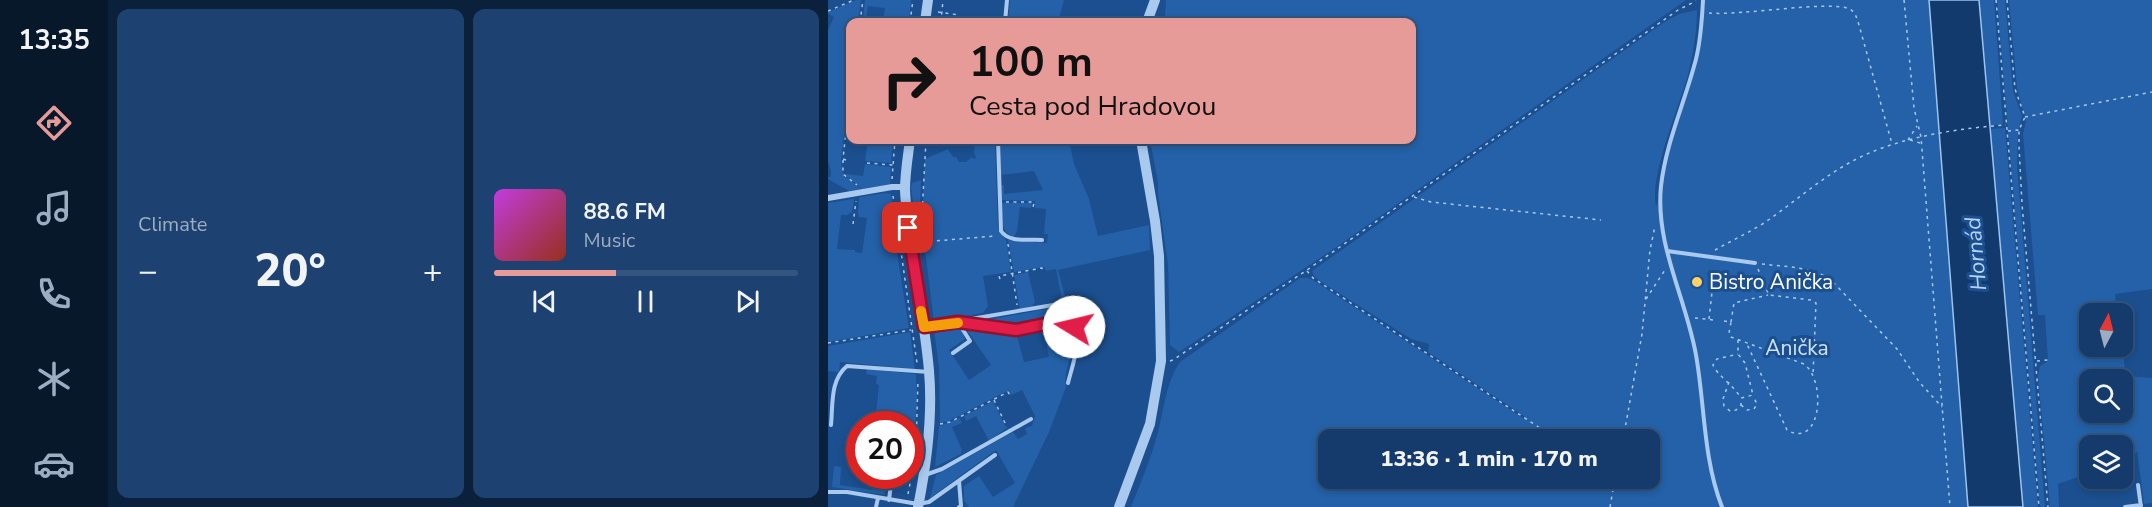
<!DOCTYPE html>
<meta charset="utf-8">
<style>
:root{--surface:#143b6b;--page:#1d4271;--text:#f1f3f6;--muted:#9dadc1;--line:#33557e;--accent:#e69b98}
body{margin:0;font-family:"Nunito Sans",sans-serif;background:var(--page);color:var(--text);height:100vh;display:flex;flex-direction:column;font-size:22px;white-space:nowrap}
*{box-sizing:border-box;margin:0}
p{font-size:20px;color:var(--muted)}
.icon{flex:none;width:33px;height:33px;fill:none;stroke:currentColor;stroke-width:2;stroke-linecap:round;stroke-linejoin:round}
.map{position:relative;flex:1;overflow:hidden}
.panel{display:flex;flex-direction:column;gap:9px;padding:9px;background:#0b203b;width:720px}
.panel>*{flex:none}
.banner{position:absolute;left:18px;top:18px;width:570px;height:126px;border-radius:12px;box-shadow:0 3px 9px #0003,0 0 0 2px var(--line);background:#e69b98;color:#111;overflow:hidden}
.needle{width:39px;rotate:7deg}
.controls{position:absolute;left:1251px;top:303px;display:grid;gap:12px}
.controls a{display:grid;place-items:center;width:54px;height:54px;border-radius:12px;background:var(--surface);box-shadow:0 3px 9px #0003,0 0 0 2px var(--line);font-size:30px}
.speed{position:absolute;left:18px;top:411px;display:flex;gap:12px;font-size:30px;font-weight:700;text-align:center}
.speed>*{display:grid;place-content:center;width:78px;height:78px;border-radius:50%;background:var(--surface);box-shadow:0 3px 9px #0003,0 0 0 2px var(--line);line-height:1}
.speed .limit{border:9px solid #d22;background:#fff;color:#111}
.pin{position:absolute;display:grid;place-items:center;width:51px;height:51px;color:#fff;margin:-26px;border-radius:12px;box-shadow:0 3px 9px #0006}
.me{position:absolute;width:66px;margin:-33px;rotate:279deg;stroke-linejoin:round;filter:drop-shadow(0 0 4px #0008)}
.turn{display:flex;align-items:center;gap:21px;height:126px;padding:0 24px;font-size:27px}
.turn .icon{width:78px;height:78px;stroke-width:2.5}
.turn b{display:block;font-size:42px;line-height:51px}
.big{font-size:45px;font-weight:800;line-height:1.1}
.panel .tile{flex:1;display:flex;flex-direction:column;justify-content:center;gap:9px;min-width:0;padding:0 21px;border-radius:12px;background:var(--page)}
.song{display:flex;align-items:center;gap:18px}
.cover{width:72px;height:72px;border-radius:9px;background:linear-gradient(135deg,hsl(290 70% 55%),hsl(10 70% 35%))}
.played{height:6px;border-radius:3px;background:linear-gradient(90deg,var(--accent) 40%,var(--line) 40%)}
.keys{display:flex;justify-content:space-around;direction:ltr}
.heat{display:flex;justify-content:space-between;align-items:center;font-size:33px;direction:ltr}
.panel .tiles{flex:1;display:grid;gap:9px;grid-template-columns:repeat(2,1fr)}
.trip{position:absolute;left:490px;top:429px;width:342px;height:60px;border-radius:12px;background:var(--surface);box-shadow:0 3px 9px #0003,0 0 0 2px var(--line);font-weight:800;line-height:60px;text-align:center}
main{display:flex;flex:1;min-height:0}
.tabs{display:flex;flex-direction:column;width:108px;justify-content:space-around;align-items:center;background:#08182b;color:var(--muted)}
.tabs .icon{width:42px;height:42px}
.tabs .active{color:var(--accent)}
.tabs b{font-size:27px;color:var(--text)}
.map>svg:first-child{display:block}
.green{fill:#2461a8;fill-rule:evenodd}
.water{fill:#123a6d;stroke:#9cc4f0;stroke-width:1.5}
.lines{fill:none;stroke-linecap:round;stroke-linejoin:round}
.path{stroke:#a9c9ee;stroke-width:1.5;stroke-dasharray:3 4.5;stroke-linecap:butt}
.service{stroke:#a9c9ee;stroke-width:4}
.minor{stroke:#a9c9ee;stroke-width:6}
.tertiary{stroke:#a9c9ee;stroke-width:10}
.route-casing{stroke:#92132f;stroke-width:15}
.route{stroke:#e11d48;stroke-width:10}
.slow{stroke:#f59e0b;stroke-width:10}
.poi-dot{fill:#ffd166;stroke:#1b4f8f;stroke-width:2}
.labels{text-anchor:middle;stroke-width:6;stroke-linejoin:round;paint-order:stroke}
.poi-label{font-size:21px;fill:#fff;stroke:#1b4f8f;text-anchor:start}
.park-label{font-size:21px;fill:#cfe3fa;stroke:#1b4f8f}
.water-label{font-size:22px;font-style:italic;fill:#b5d3f5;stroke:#1b4f8f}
</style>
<main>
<nav class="tabs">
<b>13:35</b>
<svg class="icon active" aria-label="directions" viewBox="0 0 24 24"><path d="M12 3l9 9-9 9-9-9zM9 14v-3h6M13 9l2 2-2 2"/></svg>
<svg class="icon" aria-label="music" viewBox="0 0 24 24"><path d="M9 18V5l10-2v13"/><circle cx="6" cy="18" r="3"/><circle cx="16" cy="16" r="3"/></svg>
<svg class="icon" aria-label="phone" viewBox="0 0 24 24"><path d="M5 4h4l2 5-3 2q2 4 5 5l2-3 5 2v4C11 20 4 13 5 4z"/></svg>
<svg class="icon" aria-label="climate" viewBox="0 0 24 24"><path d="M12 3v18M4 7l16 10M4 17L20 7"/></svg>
<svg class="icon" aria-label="car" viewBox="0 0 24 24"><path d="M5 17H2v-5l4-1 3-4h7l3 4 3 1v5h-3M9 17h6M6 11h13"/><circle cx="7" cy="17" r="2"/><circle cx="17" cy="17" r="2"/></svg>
</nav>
<section class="panel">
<div class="tiles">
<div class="tile"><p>Climate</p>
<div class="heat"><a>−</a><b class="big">20°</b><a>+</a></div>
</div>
<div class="tile">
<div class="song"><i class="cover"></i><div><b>88.6 FM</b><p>Music</p></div></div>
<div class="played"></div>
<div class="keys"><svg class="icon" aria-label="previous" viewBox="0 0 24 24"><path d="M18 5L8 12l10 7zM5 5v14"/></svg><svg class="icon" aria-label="pause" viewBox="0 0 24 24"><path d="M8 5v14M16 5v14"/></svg><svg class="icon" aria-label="next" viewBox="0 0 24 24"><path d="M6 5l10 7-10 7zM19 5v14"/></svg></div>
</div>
</div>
</section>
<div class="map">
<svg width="1324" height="507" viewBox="0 0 1324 507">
<rect width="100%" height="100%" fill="#1b4f8f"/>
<!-- green -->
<path class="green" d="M 28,0 L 33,0 L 30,22 L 22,22 L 22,80 L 13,161 L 15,174 L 33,189 L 21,191 L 0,179 L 0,177 L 3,177 L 3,171 L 0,162 L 0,30 L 6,17 L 0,14 L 0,12 Z
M 37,0 L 83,0 L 81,21 L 55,20 L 57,8 L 40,6 L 38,18 L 35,18 Z
M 182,0 L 236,0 L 230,22 L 180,22 Z
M 338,0 L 858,0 L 510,246 L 351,352 L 342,345 L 340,264 L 330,194 L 330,182 L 322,140 L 584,140 L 584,22 L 332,22 L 337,16 Z
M 875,0 L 1101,0 L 1140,507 L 303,507 C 313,482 323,458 330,432 C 336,409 338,382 352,362 L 472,278 L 480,278 L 485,280 L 698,420 L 696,416 L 600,352 L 601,344 L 583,339 L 492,281 L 486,276 L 484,271 L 838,21 L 851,14 L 869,10 C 869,32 865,54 860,75 C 851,107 821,177 828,206 L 832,198 L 837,162 L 868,58 ZM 501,440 L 822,440 L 822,478 L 501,478 Z
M 1151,0 L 1166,0 L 1175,124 L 1162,126 Z
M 1169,0 L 1177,0 L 1185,91 L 1194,116 L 1190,131 L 1189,165 L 1217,507 L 1212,507 Z
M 1181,0 L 1324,0 L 1324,289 L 1287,294 L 1289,313 L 1262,314 L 1262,346 L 1294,347 L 1298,376 L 1324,378 L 1324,503 L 1316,504 L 1309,451 L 1303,459 L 1295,462 L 1294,446 L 1262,446 L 1261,473 L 1230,484 L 1231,507 L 1222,507 L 1210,376 L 1212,366 L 1220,361 L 1217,315 L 1210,315 L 1195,134 L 1198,121 L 1189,88 ZM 1262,380 L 1294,380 L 1294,412 L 1262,412 Z
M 1177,128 L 1210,507 L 1195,507 L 1162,129 Z
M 40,140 L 65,140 L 63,163 L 37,161 Z
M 147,140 L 167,140 L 170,229 L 178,240 L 183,272 L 155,276 L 160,306 L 155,313 L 106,322 L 94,226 L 97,159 L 120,149 L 125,157 L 128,157 L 131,162 L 138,162 L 144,157 L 146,159 L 148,158 L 146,153 Z
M 172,140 L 241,140 L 246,164 L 261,199 L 270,236 L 321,225 L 322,250 L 230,270 L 238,300 L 243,299 L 244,307 L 236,317 L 187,327 L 148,322 L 235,306 L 228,269 L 218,271 L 216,267 L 186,272 L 180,240 L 219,243 L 220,234 L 216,234 L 218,209 L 207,208 L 207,201 L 174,200 L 173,186 L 176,185 L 176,194 L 215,190 L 206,171 L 173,175 Z
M 37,164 L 63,167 L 62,184 L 34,189 L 17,175 L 18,174 L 35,176 Z
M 93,180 L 91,243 L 101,320 L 83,188 L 84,183 Z
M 57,193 L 63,194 L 68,246 L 81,328 L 0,342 L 0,203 L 25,199 L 26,200 L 24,212 L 19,215 L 13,215 L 9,249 L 27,250 L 27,252 L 34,253 L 39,218 L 31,217 L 30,212 L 31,199 L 32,197 Z
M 174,203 L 204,203 L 203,208 L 192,207 L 189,231 L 186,237 C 171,232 174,217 174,203 Z
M 200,272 L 207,302 L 204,306 L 192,309 L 186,275 Z
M 232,323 L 240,328 C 251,352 234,366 238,387 L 221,432 L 185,507 L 141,507 L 136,500 L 136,486 L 151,476 L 165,497 L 187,483 L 168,450 L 102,498 L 108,475 L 185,432 L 190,439 L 199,434 L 197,428 L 204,426 L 207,416 L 194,390 L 183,395 L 181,390 L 121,421 L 112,423 L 111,367 L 106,330 L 128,326 L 133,329 L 137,339 L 121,350 L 141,380 L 163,365 L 136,326 L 188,332 L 196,362 L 221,357 L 216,333 L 218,332 L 217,326 Z
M 82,332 L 87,369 L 12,362 L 11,372 L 0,371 L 0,346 Z
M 39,369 L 88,374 L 89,400 L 86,444 L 83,444 L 82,424 L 47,424 L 51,385 L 48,384 L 49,376 L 38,374 Z
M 165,401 L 177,426 L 180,427 L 161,441 L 148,416 L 138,421 L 136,416 Z
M 132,418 L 134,423 L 124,427 L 134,450 L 133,454 L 107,467 L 111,426 Z
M 6,466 L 13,467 L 12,485 L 44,490 L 46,484 L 55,487 L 57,491 L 56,495 L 4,487 Z"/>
<!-- water -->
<path class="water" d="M 1101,0 L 1151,0 L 1195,507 L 1140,507 Z"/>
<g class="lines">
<!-- path -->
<path class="path" d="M 1076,0 L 1086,108 L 1093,137 L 1122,507
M 1168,0 L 1211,507
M 1179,0 L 1187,89 L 1197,117 L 1191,130 L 1191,146 L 1194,204 L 1220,507
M 0,11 L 26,0
M 110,12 L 131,15 L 131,22
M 881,13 C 914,16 1000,0 1022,9 C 1028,13 1029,19 1031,25 L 1064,144
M 32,22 L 35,0
M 57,22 L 68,22
M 82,22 L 85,0
M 113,22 L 115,0
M 1197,117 L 1324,92
M 1180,131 L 1191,130
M 1080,140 L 1089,126
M 1082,140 L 1092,143
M 99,145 L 115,143
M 15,160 L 15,174 L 29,185
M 18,160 L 15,159 L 22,94
M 39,163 L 65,165
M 64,179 L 67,140
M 65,196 L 89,363
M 586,197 L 603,202 L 773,220
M 178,202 L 206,202 L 205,208
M 25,224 L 28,201
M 93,234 L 98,140
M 94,242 L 167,236
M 180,244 L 189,305
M 887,250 C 903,241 920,233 936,223 C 970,200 1000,171 1039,154 C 1080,136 1133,128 1178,125
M 934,264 C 957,267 983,266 1003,280 L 1069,349 L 1092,383 L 1114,407
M 930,269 L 941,295 L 983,300 L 988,303 L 985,375
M 479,271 L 485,278 L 730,440
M 172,279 L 171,276 L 214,268 L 215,272
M 818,299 L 837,270
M 867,318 L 886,320
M 881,319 L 884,292
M 896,321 L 903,322 L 901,333 L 903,337 L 976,364 C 999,381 993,450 959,430 L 918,342
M 903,322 L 906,303 L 940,295
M 910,340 L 910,354 L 917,363 L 925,395 L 913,398 C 906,386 888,374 885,365 L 889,359 L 910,354
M 0,343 L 83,330
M 342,361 L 345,360 L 479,270 L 850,10 L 868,1
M 1209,361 L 1220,360
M 901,382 L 895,399 L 896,406 L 902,411 L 908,410 L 913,405 L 913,399
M 166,400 L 178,425
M 913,405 L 919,410 L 926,409 L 929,404 L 925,396
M 112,424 L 122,422 L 180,392 L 182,395
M 795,440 L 814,334 L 822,250 L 827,226
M 88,447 L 90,380
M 80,494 L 86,464
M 782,507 L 787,478"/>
<!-- service -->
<path class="service" d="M 875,0 C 874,20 873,39 868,59 C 857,102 838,142 833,186 C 827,245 858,298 868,355 C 877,406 875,458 894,507
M 177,22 L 179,0
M 170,140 L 173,231 C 181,243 201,239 214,240
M 839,251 L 927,263
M 96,327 L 231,304
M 125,353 L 142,341 L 130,322 L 188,330 L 237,320 L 241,320 C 257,335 244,366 240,383
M 3,425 C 5,404 2,380 19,366 L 101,372
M 97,475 L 114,469 L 203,419
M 131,481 L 133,506 L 131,507
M 1310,485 L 1313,507
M 0,492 L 19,492 L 90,504 L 101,502 L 167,455
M 61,500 L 64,476
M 48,507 L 50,498
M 1297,507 L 1313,505"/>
<!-- minor -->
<path class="minor" d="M 0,198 L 64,187 L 77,187"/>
<!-- tertiary -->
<path class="tertiary" d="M 97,22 L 100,0
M 319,22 L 327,0
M 82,140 C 80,156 77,173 77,190 C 80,251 96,310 101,371 C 105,416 99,462 90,507
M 291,507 L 322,424 L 333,361 L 331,256 L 327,221 L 313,140"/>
</g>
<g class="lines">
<defs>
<path id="route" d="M 80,228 L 96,327 L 130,322 L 188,330 L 237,320 L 241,320 L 246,327"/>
</defs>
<!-- route casing -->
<use href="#route" class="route-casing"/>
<!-- route -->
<use href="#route" class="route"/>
<!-- slow -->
<path class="slow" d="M 93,311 L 96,327 L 130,323"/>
</g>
<!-- markers -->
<circle class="poi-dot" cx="869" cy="282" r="6"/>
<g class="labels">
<!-- poi labels -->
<g class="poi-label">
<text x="881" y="289">Bistro Anička</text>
</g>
<!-- park labels -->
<g class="park-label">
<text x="969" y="355">Anička</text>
</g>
<!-- water labels -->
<g class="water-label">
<text transform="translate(1147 254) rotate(-95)" y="8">Hornád</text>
</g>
</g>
</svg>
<div class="controls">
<a><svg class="needle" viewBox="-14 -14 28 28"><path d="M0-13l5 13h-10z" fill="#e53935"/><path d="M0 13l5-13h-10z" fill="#9dadc1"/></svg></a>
<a><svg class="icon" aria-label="search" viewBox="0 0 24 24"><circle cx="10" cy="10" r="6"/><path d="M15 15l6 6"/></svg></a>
<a><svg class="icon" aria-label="layers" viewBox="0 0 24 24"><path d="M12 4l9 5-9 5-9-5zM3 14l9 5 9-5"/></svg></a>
</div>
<div class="speed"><div class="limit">20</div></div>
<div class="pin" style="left:80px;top:228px;background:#d93025"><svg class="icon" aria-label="arrive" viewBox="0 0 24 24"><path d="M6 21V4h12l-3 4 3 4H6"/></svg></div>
<svg class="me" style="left:246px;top:327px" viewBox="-20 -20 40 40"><circle r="19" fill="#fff"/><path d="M0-13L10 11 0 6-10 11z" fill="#e11d48"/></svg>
<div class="trip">13:36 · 1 min · 170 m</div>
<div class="banner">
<div class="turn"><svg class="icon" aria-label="right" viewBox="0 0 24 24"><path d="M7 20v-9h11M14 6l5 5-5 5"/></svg><div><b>100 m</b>Cesta pod Hradovou</div></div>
</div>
</div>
</main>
